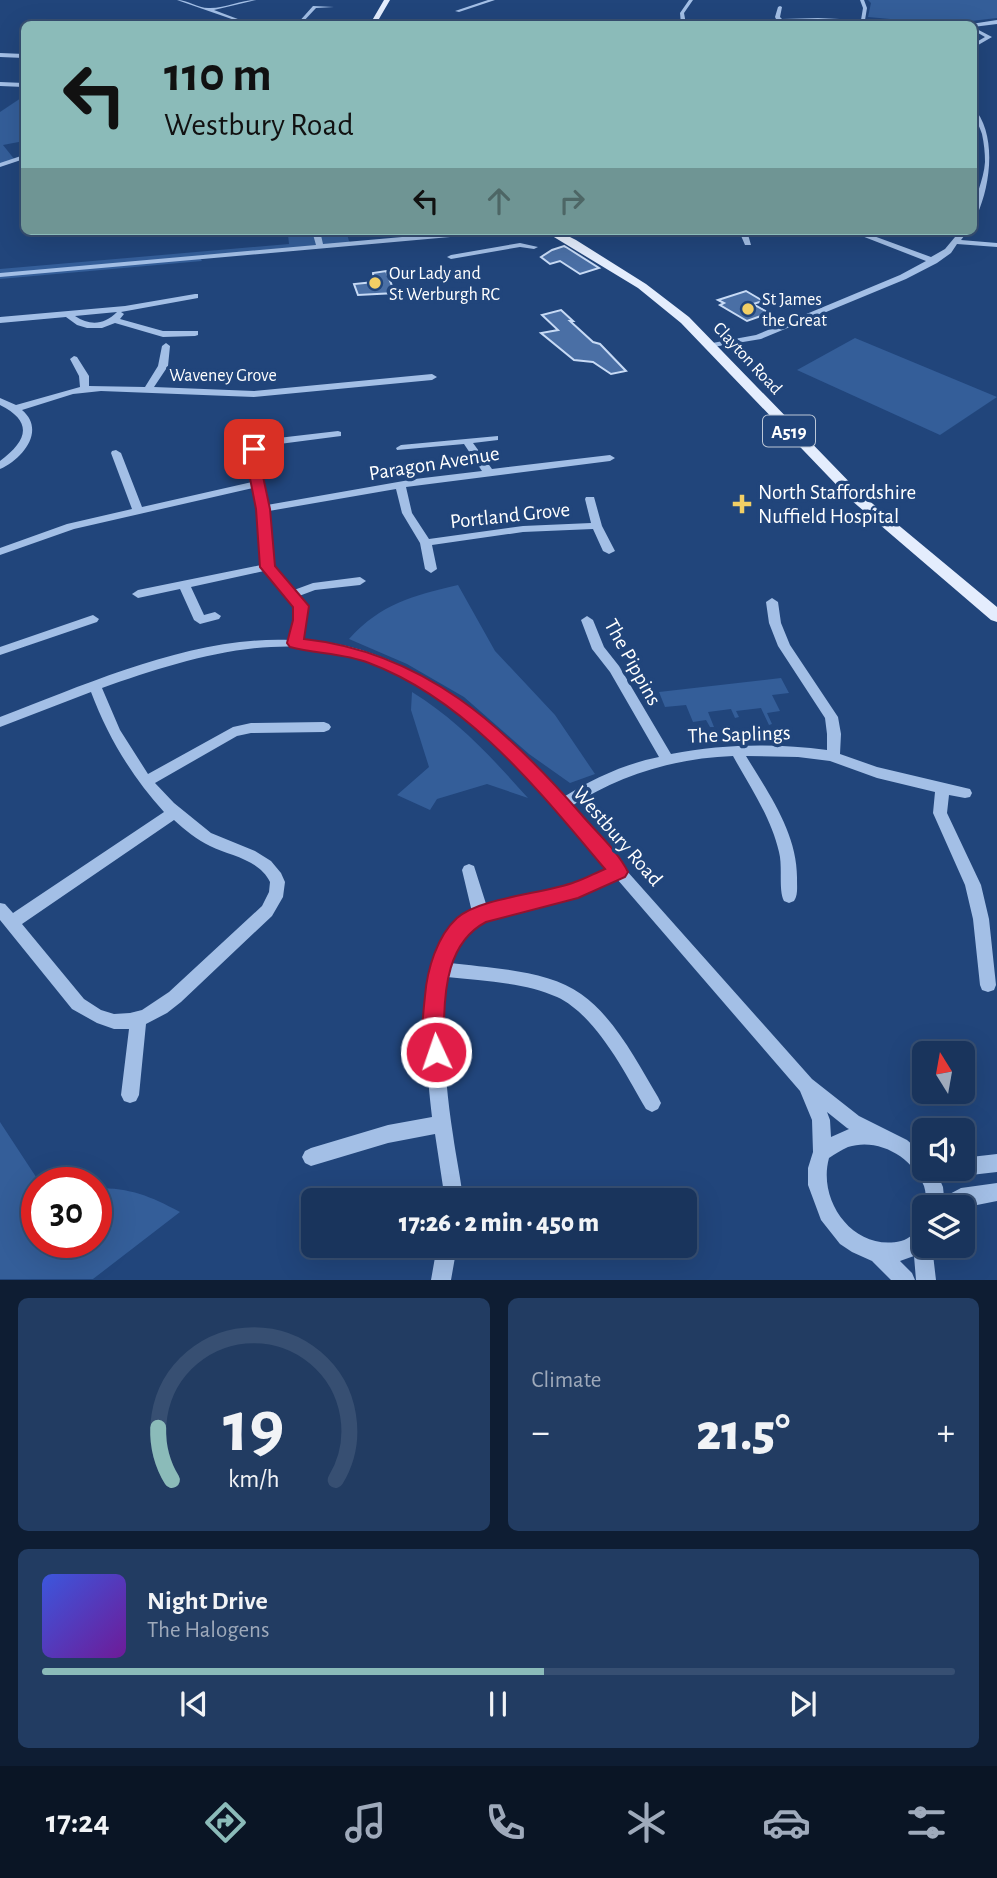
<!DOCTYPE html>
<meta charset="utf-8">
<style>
:root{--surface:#19345c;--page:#223c62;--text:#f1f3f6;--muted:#9faabb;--line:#374f72;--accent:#8bbbb9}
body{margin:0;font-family:"Alegreya Sans",sans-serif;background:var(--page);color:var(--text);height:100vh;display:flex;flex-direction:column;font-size:26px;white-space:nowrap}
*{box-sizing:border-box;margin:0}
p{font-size:23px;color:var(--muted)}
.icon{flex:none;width:38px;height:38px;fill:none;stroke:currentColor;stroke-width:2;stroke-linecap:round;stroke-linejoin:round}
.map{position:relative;height:1280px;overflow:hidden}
.sheet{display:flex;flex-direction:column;gap:18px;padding:18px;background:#0e1d33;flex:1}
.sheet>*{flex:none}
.top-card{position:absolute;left:21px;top:21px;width:956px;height:214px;border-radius:10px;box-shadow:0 7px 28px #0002,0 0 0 2px var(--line);background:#8bbbb9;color:#111;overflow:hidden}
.needle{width:46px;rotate:349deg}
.fabs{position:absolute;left:912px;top:1041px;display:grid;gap:14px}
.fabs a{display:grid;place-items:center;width:63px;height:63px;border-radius:10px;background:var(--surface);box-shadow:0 7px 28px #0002,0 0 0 2px var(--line);font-size:35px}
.speed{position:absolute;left:21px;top:1167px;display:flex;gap:14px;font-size:35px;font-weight:700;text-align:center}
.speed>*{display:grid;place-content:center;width:91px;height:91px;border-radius:50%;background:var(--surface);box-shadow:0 7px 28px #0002,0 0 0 2px var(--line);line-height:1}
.speed .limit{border:10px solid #d22;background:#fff;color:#111}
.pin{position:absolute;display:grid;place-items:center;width:60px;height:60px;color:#fff;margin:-30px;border-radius:14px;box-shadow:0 4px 10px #0006}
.me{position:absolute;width:77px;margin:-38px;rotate:357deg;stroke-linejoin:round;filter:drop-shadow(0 0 5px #0008)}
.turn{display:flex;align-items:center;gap:24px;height:147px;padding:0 28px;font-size:32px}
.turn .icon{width:91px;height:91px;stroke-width:2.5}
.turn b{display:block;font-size:49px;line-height:60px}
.lanes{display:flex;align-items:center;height:66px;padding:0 28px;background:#0003;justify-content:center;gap:35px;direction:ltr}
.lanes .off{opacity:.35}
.big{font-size:52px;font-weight:800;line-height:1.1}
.sheet .card{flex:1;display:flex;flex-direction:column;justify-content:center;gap:10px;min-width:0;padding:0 24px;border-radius:10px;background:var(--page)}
.sheet .dial{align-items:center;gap:0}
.dial svg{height:182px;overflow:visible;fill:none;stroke:var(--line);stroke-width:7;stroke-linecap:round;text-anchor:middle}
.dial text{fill:var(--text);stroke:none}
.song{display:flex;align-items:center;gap:21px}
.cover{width:84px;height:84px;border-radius:10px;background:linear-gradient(135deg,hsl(230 70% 55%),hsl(280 70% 35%))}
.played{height:7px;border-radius:4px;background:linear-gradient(90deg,var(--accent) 55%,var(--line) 55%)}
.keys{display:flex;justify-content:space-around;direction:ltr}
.heat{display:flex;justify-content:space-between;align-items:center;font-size:38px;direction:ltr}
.sheet .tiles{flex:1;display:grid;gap:18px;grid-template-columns:1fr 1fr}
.card:last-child{grid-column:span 2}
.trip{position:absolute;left:301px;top:1188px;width:396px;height:70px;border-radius:10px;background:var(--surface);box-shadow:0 7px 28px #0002,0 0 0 2px var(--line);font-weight:800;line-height:70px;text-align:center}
.tabs{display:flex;height:112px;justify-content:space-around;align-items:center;background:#0a1525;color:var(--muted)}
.tabs .icon{width:49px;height:49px}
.tabs .active{color:var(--accent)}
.tabs b{font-size:32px;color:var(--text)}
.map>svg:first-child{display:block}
.green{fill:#345e99}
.building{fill:#4a6fa5;stroke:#c7daf5;stroke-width:2}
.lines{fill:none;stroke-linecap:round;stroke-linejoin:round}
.minor{fill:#a3bfe6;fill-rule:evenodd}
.major{fill:#e4edfd;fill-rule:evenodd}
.route{fill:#e11d48;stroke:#92132f;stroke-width:2}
.poi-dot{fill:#f2cf65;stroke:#21457b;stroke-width:2.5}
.labels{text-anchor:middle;stroke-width:7;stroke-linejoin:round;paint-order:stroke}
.far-poi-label{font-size:18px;fill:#fff;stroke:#21457b;text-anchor:start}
.far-street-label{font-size:18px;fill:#fff;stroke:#21457b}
.shield{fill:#21457b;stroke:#bcc7d7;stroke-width:2}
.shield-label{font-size:19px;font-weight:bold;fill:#fff}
.street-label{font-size:21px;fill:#fff;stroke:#21457b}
.poi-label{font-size:21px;fill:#fff;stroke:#21457b;text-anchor:start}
</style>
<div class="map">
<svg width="997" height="1280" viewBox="0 0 997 1280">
<rect width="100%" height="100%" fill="#21457b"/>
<!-- green -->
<path class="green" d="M 868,0 L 997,0 L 997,18 L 945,24 L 868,17 L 871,3 Z
M 24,96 L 24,141 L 3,145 L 15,160 L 0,165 L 0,112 Z
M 346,231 L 349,241 L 353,244 L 200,258 L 202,261 L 0,279 L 0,269 L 289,244 L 288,235 Z
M 855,338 L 997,397 L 940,435 L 797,370 Z
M 458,585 L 495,651 L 555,715 L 595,774 L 570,783 L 529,754 L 464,697 L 407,664 L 349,639 C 382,603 412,596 458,585 Z
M 781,678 L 789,693 L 772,695 L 780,711 L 767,713 L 772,724 L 769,725 L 761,708 L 736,711 L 739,717 L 735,718 L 731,709 L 708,712 L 714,727 L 710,727 L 706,720 L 693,722 L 686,705 L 665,707 L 659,692 Z
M 412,692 C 460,722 491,757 528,798 L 487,784 L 437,799 L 430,810 L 397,795 L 429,767 L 411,710 Z
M 0,1122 L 40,1183 L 37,1183 L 37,1242 L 96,1242 L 96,1188 C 131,1188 150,1196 180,1212 L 93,1279 L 0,1279 Z"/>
<!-- building -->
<path class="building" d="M 564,246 L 566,247 L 599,268 L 580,274 L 560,261 L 550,264 L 541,257 L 552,250 Z
M 386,271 L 395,293 L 358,295 L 354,284 L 374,282 L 373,273 Z
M 746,291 L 763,301 L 753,304 L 769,313 L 747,321 L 720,305 L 724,303 L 718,300 Z
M 561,310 L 573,321 L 570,321 L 593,342 L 600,344 L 626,371 L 611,374 L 593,362 L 574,360 L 541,333 L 558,330 L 542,315 Z"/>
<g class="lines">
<!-- minor -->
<path class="minor" d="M 177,0 C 188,0 199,9 210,8 C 226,8 241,0 256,0 L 214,10 L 251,24 L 246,24 Z
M 488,0 L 495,0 L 459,12 L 455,11 Z
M 689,0 L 693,0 L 684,13 L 686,24 L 681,24 L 680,13 Z
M 860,0 L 864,0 L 867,8 L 865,20 L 915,24 L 818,20 L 699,24 L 776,19 L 775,17 L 778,7 L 780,6 L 782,7 L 780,17 L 782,19 L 818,18 L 861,20 L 863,8 Z
M 313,6 L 334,7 L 316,8 L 301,24 L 297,24 Z
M 997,20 L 997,24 L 973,27 L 992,37 L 973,48 L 973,44 L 985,37 L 973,30 L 973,24 L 971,24 Z
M 0,53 L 24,54 L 24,58 L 0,57 Z
M 0,82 L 24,83 L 24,87 L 0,86 Z
M 973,107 C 997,133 991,184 977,215 L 973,217 C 973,199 984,181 985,162 C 985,153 984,143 982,134 C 979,124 973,117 973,107 Z
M 24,155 L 24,159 L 0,167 L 0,163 Z
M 312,231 L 320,231 L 323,244 L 470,231 L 499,231 L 495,233 L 0,277 L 0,273 L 316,245 Z
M 739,231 L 747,231 L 751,245 L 745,245 Z
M 849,231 L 860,231 L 931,257 L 945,249 L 960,231 L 968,231 L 961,240 L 997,243 L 997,247 L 957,244 L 951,253 L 937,263 L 906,279 L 761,339 L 707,348 L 707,344 L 756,335 L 900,275 L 926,261 Z
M 520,243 L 538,247 L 534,249 L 520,247 L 451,259 L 447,257 L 451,255 Z
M 195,294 L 198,294 L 198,298 L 121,312 L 124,314 L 120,319 L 163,331 L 198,331 L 198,335 L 195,336 L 163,337 L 115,323 L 102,328 L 87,328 L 77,325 L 66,317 L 0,323 L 0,317 L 125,306 ZM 117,312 C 104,325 90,326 75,316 Z
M 166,343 L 170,346 L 168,366 L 154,387 L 254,391 L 432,374 L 437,377 L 432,380 L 254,397 L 101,391 L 73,394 L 22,410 C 46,430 23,459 0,469 L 0,461 C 27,441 34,422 0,405 L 0,398 L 16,405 L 80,387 L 79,376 L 70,359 L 74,356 L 77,357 L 89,376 L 89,386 L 145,387 L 158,366 L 162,346 Z
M 338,431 L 341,432 L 341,436 L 264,446 L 256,454 L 267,505 L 415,479 L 482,471 L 464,444 L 397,450 L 396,448 L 401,445 L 498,436 L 498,440 L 473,443 L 492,469 L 610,455 L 615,458 L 610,461 L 406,487 L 412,513 L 429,539 L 523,526 L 591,523 L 585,499 L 586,497 L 594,497 L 602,526 L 615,551 L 609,554 L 603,551 L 593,529 L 523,532 L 432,545 L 437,569 L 431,573 L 425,569 L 420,543 L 402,513 L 396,489 L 269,511 L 273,566 L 294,590 L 313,583 L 360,577 L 366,581 L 360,585 L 315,590 L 299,596 C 312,611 306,623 302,640 C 409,644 494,723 562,798 C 592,779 624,764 659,757 L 610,672 L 592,649 L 581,620 L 587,616 L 593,620 L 604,647 L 619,666 L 671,754 C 723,744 774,743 827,750 L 827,734 L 825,718 L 778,646 L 769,623 L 766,602 L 772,598 L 778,602 L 781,623 L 790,645 L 838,717 L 841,734 L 840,754 L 877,767 L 970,789 L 972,793 L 970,797 L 965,798 L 949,795 L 947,813 L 981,885 L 989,919 L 996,985 L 994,990 L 988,992 L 982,990 L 980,985 L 973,919 L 965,885 L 933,813 L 935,792 L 877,778 L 830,761 L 798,757 L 746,756 C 769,794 798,834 797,880 C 797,888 798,895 794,901 L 789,903 L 784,901 C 778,889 783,867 779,852 C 771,817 750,787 733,756 C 675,758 619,775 570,807 L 812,1079 L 859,1116 L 907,1140 L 924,1155 L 924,1169 L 935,1169 L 943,1187 L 944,1197 L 961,1188 L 997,1183 L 997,1201 L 962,1208 L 927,1208 C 926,1200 926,1192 924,1186 C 913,1157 878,1137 848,1147 C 841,1150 835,1154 829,1158 C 817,1201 854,1252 901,1241 C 910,1239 915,1231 924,1227 L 924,1246 L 932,1246 L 936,1280 L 916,1280 L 914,1256 L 900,1261 L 912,1273 L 915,1280 L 891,1280 L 872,1261 L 852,1252 L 840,1244 L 821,1220 L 808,1185 L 808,1168 L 813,1152 L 812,1120 L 800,1091 L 617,879 L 559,901 L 479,923 C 464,932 456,947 450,963 C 490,968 548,970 581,994 C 615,1018 637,1062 658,1097 L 661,1103 L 658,1109 L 652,1112 L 646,1109 C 625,1073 596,1015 557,997 C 524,982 482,981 447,977 C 441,1030 445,1083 453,1135 C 456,1157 461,1179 463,1200 L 445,1200 L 435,1134 L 388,1143 L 311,1166 L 305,1163 L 302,1157 L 305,1151 L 311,1148 L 388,1125 L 432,1117 C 426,1063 411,938 472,912 L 462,870 L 464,866 L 469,864 L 474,866 L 487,907 L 547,892 L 608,870 C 535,786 442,667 325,649 C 250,638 171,664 102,688 L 120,730 L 148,774 L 233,727 L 251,723 L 324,722 L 329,724 L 331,727 L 329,730 L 324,732 L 251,733 L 237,736 L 155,783 L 174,803 L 211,833 L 255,851 L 271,861 L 281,873 L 285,882 L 283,897 L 272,916 L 181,1002 L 167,1013 L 146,1024 L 139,1095 L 136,1101 L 130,1103 L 124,1101 L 121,1095 L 129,1029 L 114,1029 L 97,1023 L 72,1009 L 0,920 L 0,903 L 5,904 L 13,913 L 164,812 C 132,777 108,737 91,692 L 0,727 L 0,717 C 90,683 192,636 290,640 L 295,620 L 295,607 L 264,571 L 191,587 L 204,615 L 215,612 L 221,616 L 219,619 L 200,624 L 194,620 L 180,589 L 138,598 L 132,594 L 138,590 L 261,565 L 258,509 L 253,488 L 74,529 L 0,555 L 0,548 L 67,524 L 132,509 L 111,453 L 112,451 L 116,450 L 121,453 L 142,507 L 252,482 L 246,453 L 257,441 L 261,440 ZM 174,820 C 185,830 197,840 210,846 C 230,856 259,859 270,882 L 269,892 L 262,906 L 169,992 L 142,1010 L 130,1013 L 114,1014 L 101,1010 L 84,999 L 22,924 ZM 827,1112 L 847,1128 L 849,1129 L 831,1137 L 830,1120 Z
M 93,615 L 99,619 L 97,622 L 0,655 L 0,647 Z
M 997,1154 L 997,1172 L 962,1176 L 955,1174 L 954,1169 L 962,1169 L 962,1158 Z
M 437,1246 L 457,1246 L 451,1280 L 431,1280 Z"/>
<!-- major -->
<path class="major" d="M 384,0 L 390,0 L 376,24 L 370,24 Z
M 544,231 L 558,231 L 576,240 L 646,284 L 689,317 L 861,494 L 997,607 L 997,622 L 991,620 L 851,500 L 681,323 L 638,288 Z"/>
</g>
<!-- route -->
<path class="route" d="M 254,445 L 260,449 L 258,453 L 270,509 L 275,566 L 309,606 L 304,639 C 424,652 505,727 581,814 C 596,832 618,851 628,872 L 625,877 L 578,898 L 486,922 C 448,942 444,989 444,1028 C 444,1039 448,1049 443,1060 L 436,1063 L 428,1060 C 419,1040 423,1017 425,996 C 427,970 437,936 457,918 C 481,897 544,894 575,882 C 585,879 595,873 605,869 C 539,791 468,700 369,663 C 343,653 316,654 290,647 L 287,643 L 293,620 L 293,607 L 260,567 L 256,509 L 245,453 L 249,446 Z"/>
<!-- markers -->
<g class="poi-dot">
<circle cx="375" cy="283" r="7"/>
<circle cx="748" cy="309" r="7"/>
<path d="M738.5 493.5h7v7h7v7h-7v7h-7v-7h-7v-7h7z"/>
</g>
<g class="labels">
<!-- far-poi labels -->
<g class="far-poi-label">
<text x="389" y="279">Our Lady and<tspan x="389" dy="21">St Werburgh RC</tspan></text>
<text x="762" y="305">St James<tspan x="762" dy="21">the Great</tspan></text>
</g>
<!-- far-street labels -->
<g class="far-street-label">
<text transform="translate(748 358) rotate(47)" y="6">Clayton Road</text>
<text x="223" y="381">Waveney Grove</text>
</g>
<!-- shield labels -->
<rect class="shield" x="763" y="415.5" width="52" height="31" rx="5"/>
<g class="shield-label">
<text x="789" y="438">A519</text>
</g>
<!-- street labels -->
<g class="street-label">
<text transform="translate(434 463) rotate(-9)" y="7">Paragon Avenue</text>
<text transform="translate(510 515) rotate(-6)" y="7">Portland Grove</text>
<text transform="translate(633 662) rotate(61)" y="7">The Pippins</text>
<text transform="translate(739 734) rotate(-2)" y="7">The Saplings</text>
<text transform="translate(618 836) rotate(49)" y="7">Westbury Road</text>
</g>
<!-- poi labels -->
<g class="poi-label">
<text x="758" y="499">North Staffordshire<tspan x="758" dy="24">Nuffield Hospital</tspan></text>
</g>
</g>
</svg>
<div class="fabs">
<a><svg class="needle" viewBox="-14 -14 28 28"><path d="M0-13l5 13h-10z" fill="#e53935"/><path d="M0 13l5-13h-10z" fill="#9faabb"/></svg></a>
<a><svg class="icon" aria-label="sound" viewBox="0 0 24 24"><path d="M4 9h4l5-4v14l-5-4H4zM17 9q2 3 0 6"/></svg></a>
<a><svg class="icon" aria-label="layers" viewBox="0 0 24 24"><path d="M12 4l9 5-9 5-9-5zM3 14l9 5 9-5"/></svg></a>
</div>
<div class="speed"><div class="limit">30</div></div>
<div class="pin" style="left:254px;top:449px;background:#d93025"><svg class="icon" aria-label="arrive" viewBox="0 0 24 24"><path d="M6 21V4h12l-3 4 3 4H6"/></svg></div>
<svg class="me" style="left:436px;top:1052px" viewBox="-20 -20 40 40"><circle r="17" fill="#e11d48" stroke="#fff" stroke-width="3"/><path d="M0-11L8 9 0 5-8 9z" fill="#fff"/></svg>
<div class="trip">17:26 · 2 min · 450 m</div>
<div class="top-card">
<div class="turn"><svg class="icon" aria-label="left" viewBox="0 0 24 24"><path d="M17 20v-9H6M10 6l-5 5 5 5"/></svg><div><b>110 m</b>Westbury Road</div></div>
<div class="lanes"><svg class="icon" aria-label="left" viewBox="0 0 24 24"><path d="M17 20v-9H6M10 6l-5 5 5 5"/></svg><svg class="icon off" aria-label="ahead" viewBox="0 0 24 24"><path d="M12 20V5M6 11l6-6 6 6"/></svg><svg class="icon off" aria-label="right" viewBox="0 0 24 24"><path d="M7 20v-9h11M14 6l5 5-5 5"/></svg></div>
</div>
</div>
<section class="sheet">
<div class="tiles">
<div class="card dial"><svg viewBox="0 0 100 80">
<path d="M14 69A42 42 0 1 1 86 69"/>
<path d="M14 69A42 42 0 0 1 8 46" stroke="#8bbbb9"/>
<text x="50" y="56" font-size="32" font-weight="700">19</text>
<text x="50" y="72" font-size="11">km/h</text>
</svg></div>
<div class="card"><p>Climate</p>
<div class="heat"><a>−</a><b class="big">21.5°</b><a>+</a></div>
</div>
<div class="card">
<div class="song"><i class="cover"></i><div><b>Night Drive</b><p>The Halogens</p></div></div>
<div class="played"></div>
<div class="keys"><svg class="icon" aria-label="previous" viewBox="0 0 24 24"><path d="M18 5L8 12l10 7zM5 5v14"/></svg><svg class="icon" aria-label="pause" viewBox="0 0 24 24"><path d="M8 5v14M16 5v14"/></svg><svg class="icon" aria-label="next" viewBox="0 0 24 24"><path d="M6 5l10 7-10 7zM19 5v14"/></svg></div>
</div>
</div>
</section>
<nav class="tabs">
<b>17:24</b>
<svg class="icon active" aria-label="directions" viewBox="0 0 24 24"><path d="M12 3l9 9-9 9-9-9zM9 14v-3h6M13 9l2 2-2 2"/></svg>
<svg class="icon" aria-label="music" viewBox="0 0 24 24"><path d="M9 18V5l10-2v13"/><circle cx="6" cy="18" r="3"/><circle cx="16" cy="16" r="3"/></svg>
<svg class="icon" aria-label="phone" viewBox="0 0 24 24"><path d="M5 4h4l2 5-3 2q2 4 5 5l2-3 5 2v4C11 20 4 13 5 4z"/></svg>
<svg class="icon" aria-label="climate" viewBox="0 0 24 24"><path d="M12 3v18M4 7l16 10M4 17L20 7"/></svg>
<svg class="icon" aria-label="car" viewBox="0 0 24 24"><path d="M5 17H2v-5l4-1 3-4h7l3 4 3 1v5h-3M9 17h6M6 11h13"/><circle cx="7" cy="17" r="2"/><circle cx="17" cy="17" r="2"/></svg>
<svg class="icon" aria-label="filters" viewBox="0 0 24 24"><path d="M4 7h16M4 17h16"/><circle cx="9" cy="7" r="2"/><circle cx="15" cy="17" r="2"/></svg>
</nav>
